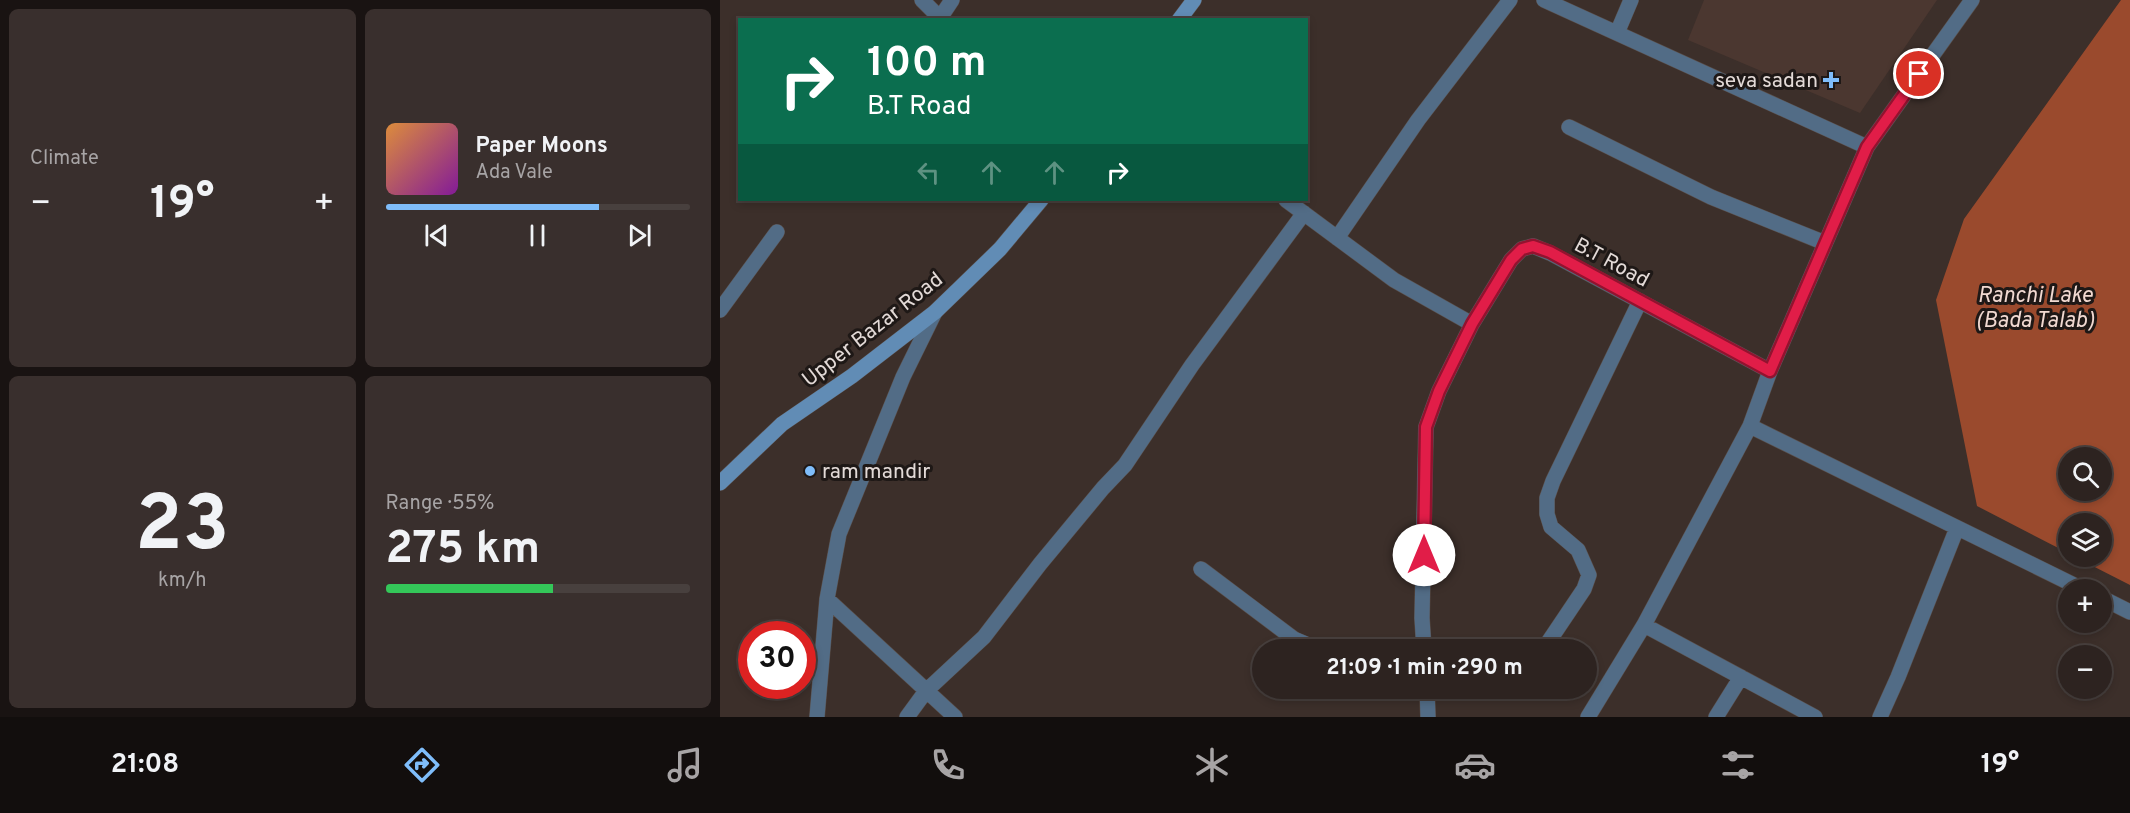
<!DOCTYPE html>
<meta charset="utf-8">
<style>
:root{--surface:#2d2320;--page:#392f2d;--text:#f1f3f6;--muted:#a7a4a5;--line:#48403e;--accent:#7fbdfa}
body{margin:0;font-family:Overpass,sans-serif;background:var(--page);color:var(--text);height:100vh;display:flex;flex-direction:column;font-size:22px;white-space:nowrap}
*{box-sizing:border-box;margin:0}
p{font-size:20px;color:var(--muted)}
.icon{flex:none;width:33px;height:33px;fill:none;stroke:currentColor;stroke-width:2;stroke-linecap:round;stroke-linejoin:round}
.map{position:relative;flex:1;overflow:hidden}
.sheet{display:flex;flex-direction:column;gap:9px;padding:9px;background:#191312;width:720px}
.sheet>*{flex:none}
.banner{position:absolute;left:18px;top:18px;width:570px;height:183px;border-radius:0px;box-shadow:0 3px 9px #0003,0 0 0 2px var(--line);background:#0b6e4f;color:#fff;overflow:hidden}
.buttons{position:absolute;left:1338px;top:447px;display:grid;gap:12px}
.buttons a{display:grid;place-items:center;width:54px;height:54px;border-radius:50%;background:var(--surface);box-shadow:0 3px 9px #0003,0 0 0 2px var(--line);font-size:30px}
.speed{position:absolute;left:18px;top:621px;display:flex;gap:12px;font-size:30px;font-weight:700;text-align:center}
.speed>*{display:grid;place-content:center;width:78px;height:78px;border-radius:50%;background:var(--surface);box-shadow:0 3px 9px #0003,0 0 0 2px var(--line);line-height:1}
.speed .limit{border:9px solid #d22;background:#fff;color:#111}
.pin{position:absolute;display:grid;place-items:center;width:51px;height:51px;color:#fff;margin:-26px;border:3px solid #fff;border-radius:50%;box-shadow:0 2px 6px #0007}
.me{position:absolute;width:66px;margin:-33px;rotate:0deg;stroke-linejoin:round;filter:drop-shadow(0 0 4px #0008)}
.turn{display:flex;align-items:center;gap:21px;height:126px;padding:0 30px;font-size:27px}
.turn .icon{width:78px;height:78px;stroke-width:2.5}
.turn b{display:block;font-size:42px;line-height:51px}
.lanes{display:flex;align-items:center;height:57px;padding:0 30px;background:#0003;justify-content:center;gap:30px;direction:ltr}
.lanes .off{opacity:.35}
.big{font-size:45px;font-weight:700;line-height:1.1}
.sheet .card{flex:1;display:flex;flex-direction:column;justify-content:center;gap:9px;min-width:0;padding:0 21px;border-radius:9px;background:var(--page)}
.sheet .dial{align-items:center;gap:0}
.dial b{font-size:78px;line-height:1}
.song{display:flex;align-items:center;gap:18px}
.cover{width:72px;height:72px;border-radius:9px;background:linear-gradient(135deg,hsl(30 70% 55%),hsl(290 70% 35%))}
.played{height:6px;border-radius:3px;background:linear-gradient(90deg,var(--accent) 70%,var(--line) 70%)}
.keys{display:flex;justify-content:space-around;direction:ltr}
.heat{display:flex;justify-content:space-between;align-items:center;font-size:33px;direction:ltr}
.charge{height:9px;border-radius:4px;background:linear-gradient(90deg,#34c759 55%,var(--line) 0)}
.sheet .tiles{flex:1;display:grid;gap:9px;grid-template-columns:repeat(2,1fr)}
.trip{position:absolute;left:532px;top:639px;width:345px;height:60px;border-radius:30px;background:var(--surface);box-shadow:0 3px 9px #0003,0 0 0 2px var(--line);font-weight:700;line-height:60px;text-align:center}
.dock{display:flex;height:96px;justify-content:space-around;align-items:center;background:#120e0d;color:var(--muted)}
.dock .icon{width:42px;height:42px}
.dock .current{color:var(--accent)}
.dock b{font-size:27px;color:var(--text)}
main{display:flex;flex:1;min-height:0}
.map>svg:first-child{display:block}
.built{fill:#4b3730}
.water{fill:#9a4a2d;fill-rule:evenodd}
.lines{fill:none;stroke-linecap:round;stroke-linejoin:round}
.street-casing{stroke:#5a4e49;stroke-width:16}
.secondary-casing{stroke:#5a4e49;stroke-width:16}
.street{stroke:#526c86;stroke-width:15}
.secondary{stroke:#618cb5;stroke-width:15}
.route-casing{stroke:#92132f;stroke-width:15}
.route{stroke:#e11d48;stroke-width:10}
.poi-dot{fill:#7fbdfa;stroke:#1e1816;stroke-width:2}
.labels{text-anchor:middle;stroke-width:6;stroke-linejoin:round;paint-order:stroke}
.poi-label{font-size:21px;fill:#e3dad7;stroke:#1e1816;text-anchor:end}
.street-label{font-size:21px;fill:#e3dad7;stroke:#1e1816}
.water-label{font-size:22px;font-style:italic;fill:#f1d9d1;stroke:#1e1816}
</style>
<main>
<section class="sheet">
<div class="tiles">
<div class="card"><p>Climate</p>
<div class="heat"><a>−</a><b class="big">19°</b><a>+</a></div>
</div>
<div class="card">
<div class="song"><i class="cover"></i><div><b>Paper Moons</b><p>Ada Vale</p></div></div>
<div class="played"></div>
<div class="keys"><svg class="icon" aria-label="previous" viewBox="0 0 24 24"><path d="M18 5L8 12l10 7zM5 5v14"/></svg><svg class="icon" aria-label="pause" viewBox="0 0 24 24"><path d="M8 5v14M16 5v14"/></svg><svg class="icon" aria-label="next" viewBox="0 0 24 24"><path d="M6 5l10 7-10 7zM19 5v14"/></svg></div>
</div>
<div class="card dial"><b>23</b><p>km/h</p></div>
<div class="card"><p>Range · 55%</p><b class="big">275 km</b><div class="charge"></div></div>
</div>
</section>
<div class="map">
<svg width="1410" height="717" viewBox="0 0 1410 717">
<rect width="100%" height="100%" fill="#3c2f2a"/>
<!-- built -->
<path class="built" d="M 984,0 L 1217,0 L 1140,113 L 968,40 Z"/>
<!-- water -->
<path class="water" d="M 1401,0 L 1410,0 L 1410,585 L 1355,557 L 1382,556 L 1382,524 L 1348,524 L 1348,553 L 1257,506 L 1216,300 L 1244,219 ZM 1348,458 L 1382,458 L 1382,490 L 1348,490 Z"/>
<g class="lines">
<defs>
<path id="street" d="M 202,0 L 222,20
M 824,0 L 1147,147
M 220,18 L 232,0
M 897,33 L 911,0
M 849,127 L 991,197 L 1105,243
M 566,200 L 674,280 L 752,324
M 617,238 L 698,120 L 790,0
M 0,310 L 57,232
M 1030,426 L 1364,590
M 481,569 L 574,639 L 600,650
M 1382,598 L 1410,612
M 107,599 L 235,717
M 924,625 L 1095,717
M 704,650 L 702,618 L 706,427 L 719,391 L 752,324 L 791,260 L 802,249 L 813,246 L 830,253 L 1050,371
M 823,650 L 864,589 L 869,575 L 858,550 L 831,527 L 827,514 L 827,498 L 833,481 L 920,301
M 707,688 L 708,717
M 97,717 L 107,599 L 119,534 L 183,377 L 215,312
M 187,717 L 206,691 L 264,637 L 320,564 L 383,488 L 405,465 L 472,365 L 584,213
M 868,717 L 924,625 L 1030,426 L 1050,371 L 1147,147 L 1252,0
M 996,717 L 1021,677
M 1160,717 L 1178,677 L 1237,528"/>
<path id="secondary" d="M 459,20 L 474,0
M 0,483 L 62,424 L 132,376 L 215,312 L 280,249 L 321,200"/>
</defs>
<!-- street casing -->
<use href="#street" class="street-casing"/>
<!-- secondary casing -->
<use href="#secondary" class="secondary-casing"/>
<!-- street -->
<use href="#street" class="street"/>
<!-- secondary -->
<use href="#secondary" class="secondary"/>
</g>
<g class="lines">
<defs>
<path id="route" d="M 704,555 L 706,427 L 719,391 L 752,324 L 791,260 L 802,249 L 813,246 L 830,252 L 1050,371 L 1147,147 L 1199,74"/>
</defs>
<!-- route casing -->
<use href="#route" class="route-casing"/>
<!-- route -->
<use href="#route" class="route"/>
</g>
<!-- markers -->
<g class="poi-dot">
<path d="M1108 71h6v6h6v6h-6v6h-6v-6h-6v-6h6z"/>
<circle cx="90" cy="471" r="6"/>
</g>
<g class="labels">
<!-- poi labels -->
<g class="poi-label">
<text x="1098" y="87">seva sadan</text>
<text x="102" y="478" text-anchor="start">ram mandir</text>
</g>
<!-- street labels -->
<g class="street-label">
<text transform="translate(892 262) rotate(28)" y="7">B.T Road</text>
<text transform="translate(152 329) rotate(-38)" y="7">Upper Bazar Road</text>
</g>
<!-- water labels -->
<g class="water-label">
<text x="1315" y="302">Ranchi Lake<tspan x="1315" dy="25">(Bada Talab)</tspan></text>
</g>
</g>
</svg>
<div class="buttons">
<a><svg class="icon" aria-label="search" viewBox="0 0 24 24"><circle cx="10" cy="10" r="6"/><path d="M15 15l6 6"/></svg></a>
<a><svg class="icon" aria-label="layers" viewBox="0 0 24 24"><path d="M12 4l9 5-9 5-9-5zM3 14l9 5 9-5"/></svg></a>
<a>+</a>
<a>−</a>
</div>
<div class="speed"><div class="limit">30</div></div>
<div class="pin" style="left:1199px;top:74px;background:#d93025"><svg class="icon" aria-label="arrive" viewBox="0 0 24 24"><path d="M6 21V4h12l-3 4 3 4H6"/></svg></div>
<svg class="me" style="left:704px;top:555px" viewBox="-20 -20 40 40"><circle r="19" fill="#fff"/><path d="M0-13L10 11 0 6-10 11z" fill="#e11d48"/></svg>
<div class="trip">21:09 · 1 min · 290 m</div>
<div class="banner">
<div class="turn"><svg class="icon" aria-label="right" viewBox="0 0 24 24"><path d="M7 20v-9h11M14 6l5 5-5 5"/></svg><div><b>100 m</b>B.T Road</div></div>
<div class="lanes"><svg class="icon off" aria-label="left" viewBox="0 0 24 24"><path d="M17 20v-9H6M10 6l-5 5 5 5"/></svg><svg class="icon off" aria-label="ahead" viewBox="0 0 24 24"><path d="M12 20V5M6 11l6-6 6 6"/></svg><svg class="icon off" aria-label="ahead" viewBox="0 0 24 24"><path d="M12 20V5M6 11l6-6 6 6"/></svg><svg class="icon" aria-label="right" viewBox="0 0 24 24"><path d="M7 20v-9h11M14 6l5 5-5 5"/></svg></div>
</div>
</div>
</main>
<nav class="dock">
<b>21:08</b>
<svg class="icon current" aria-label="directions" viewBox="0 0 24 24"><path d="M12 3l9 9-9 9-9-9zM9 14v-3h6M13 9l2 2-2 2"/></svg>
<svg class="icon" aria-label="music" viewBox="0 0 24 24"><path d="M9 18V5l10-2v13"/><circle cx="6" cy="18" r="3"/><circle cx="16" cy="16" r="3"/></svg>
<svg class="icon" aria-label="phone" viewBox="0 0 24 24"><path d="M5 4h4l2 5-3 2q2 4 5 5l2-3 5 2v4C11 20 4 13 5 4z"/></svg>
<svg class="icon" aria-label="climate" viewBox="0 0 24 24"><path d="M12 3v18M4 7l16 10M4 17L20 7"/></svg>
<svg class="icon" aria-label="car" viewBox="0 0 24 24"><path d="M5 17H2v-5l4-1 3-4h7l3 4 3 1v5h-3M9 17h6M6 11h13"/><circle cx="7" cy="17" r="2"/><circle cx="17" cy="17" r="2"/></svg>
<svg class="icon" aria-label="filters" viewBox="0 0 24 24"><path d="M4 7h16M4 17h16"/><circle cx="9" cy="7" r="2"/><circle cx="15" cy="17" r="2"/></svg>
<b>19°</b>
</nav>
